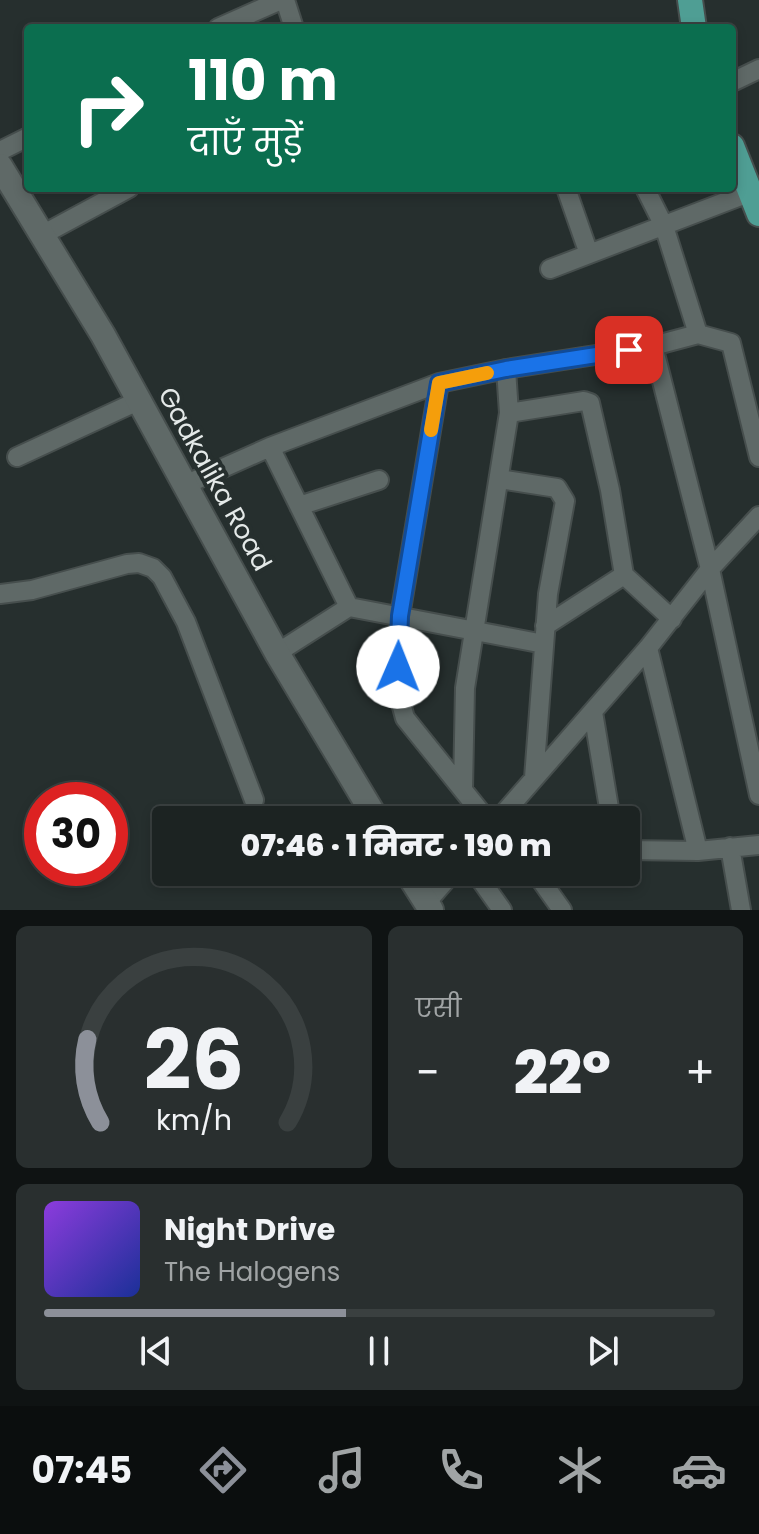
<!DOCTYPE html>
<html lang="hi">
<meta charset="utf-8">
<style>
:root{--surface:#1c2322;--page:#292f2f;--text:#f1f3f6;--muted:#a0a4a5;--line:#3a4040;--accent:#8c9099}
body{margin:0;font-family:Poppins,"Noto Sans Devanagari",sans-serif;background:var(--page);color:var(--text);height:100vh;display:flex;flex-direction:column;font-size:30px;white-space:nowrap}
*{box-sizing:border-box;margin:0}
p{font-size:26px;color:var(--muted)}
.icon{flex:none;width:44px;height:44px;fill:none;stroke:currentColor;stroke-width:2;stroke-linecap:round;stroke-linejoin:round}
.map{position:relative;height:910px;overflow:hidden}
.sheet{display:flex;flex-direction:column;gap:16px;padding:16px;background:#0f1313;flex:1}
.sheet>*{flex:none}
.top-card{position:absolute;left:24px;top:24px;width:712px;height:168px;border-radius:8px;box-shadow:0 4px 12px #0003,0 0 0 2px var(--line);background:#0b6e4f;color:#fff;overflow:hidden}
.speed{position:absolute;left:24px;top:782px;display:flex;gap:16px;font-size:40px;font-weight:700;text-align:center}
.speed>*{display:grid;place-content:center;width:104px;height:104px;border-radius:50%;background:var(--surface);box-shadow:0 4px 12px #0003,0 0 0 2px var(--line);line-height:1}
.speed .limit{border:12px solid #d22;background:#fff;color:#111}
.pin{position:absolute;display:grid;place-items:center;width:68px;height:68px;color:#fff;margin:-34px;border-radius:16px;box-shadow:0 4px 12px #0006}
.me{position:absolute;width:88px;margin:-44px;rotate:1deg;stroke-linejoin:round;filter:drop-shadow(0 0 6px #0008)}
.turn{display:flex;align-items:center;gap:28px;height:168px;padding:0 32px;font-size:36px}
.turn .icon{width:104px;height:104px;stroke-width:2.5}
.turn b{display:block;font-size:56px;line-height:68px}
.big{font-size:60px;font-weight:800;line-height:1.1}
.sheet .widget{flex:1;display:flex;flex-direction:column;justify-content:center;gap:12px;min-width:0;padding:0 28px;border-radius:12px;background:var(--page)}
.sheet .dial{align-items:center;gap:0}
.dial svg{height:208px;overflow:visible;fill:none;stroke:var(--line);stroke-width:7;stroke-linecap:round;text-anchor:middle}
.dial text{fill:var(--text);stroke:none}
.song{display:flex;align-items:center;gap:24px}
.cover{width:96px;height:96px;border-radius:12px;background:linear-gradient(135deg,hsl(270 70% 55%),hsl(230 70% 35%))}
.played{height:8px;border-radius:4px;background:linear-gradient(90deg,var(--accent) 45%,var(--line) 45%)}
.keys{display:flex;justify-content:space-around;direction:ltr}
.heat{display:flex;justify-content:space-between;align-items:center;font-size:44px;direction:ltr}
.sheet .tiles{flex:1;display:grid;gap:16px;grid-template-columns:1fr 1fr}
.widget:last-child{grid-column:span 2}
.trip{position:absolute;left:152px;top:806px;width:488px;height:80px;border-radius:8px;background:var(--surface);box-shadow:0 4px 12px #0003,0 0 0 2px var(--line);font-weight:800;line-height:80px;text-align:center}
.dock{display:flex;height:128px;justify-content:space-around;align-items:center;background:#0b0e0e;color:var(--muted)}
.dock .icon{width:56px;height:56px}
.dock .on{color:var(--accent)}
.dock b{font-size:36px;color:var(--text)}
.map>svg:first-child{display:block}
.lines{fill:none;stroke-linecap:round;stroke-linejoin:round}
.street-casing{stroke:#464e4d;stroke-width:22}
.secondary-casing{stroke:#464e4d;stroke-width:28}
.primary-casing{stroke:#464e4d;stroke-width:28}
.street{stroke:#5f6967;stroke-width:18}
.secondary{stroke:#5f6967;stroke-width:24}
.primary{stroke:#4f9e94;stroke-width:24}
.route-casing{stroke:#114b97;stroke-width:20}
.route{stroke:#1a73e8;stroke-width:14}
.slow{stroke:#f59e0b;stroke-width:14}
.labels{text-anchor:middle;stroke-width:8;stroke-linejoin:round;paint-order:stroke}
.street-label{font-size:26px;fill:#e4e9e8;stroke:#262f2e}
</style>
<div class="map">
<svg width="759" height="910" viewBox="0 0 759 910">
<rect width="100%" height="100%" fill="#262f2e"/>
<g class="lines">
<defs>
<path id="street" d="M 285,0 L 294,28
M 218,28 L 281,0
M 732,82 L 759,69
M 0,151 L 28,137
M 566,188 L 589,254
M 645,188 L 664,226 L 698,334
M 42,235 L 129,188
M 550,269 L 751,192
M 653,346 L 710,569 L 759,795
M 439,383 L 400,616 L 398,692 L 405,718 L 487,820
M 509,413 L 584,401 L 590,403 L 610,490 L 624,575
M 270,447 L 349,607 L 544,644
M 17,457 L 140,400
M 499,479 L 557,488 L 565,501 L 548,594 L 534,778
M 187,484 L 270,447 L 439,383 L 506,369 L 653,346 L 698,334 L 731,343 L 759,457
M 299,506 L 379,480
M 0,594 L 32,590 L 127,564 L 139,563 L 153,568 L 162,577 L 186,622 L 254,800
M 545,626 L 624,575 L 672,619
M 648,648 L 698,851
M 277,653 L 349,607
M 593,712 L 611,820
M 463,789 L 465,688 L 509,413 L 506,369
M 498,820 L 648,648 L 710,569 L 759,516
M 730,847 L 741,910
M 626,850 L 698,851 L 759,845
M 475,872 L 502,910
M 535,872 L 562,910
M 426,903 L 453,872"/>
<path id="secondary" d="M 0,166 L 103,335 L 277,653 L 377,820
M 407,872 L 431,910"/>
<path id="primary" d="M 690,0 L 694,28
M 732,146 L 759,214"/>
</defs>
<!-- street casing -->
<use href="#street" class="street-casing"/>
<!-- secondary casing -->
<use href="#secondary" class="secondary-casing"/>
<!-- primary casing -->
<use href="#primary" class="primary-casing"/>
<!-- street -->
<use href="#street" class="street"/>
<!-- secondary -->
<use href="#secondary" class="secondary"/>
<!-- primary -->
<use href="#primary" class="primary"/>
</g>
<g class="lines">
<defs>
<path id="route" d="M 398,667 L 400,616 L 439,383 L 506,369 L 629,350"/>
</defs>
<!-- route casing -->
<use href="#route" class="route-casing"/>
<!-- route -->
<use href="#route" class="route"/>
<!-- slow -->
<path class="slow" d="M 431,430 L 439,383 L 487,373"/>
</g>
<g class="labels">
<!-- street labels -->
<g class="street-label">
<text transform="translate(215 479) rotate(61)" y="9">Gadkalika Road</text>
</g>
</g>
</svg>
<div class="speed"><div class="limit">30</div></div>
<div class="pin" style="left:629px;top:350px;background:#d93025"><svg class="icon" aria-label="arrive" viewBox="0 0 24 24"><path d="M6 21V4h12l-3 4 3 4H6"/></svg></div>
<svg class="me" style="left:398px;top:667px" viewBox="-20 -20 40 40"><circle r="19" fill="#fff"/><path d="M0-13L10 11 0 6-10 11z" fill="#1a73e8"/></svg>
<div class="trip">07:46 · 1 मिनट · 190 m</div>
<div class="top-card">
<div class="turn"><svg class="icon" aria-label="right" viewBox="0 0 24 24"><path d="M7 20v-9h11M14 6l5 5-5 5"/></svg><div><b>110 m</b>दाएँ मुड़ें</div></div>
</div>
</div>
<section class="sheet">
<div class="tiles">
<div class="widget dial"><svg viewBox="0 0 100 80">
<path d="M14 69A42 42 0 1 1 86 69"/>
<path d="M14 69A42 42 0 0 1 9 37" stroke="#8c9099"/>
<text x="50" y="56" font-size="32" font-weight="700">26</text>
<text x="50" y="72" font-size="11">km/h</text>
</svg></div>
<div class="widget"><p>एसी</p>
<div class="heat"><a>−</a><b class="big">22°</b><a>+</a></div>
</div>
<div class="widget">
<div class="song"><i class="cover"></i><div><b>Night Drive</b><p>The Halogens</p></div></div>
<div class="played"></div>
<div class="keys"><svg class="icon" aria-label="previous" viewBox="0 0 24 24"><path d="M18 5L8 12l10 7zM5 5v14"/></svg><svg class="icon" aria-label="pause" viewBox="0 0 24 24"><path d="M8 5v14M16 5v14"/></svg><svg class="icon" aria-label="next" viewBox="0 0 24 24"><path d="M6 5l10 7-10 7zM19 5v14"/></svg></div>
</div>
</div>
</section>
<nav class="dock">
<b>07:45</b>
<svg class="icon on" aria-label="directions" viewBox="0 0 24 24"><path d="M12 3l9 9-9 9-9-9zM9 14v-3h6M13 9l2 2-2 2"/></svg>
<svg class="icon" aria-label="music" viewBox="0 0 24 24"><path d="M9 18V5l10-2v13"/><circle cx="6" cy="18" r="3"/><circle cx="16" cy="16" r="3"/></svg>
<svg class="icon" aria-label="phone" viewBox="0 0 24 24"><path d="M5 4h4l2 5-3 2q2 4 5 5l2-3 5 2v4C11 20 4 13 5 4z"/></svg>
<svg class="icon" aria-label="climate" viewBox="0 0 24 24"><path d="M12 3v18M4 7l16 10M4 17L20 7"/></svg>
<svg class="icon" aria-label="car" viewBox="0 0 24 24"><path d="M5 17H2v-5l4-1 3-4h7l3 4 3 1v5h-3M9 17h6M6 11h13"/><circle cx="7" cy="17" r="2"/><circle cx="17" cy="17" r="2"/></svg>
</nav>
